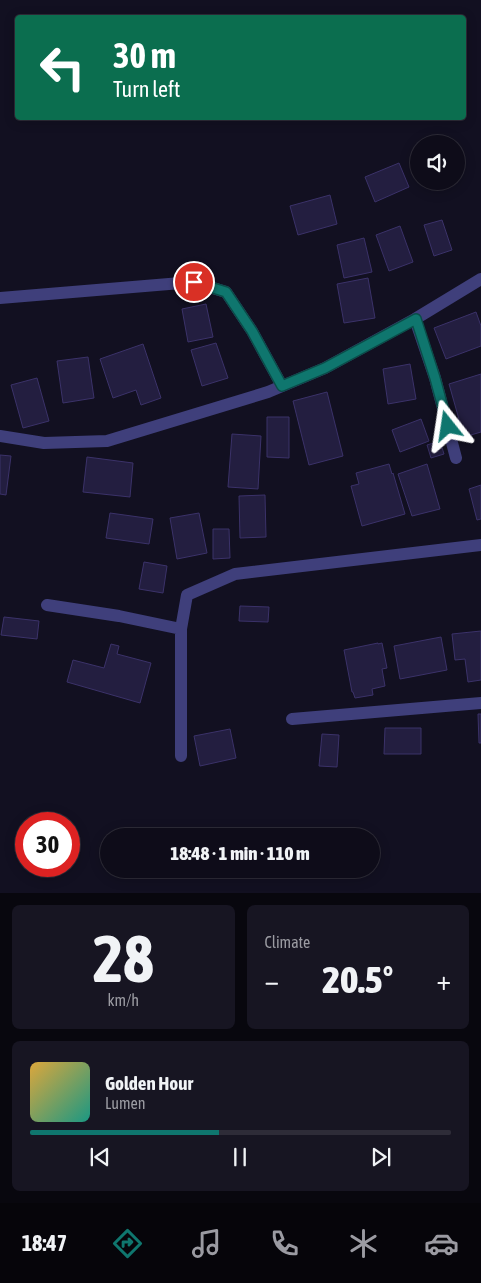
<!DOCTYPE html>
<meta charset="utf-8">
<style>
:root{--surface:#0e0c19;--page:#171522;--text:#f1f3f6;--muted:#9b9ba2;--line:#2e2c38;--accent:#0f766e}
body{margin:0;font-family:"Asap Condensed",sans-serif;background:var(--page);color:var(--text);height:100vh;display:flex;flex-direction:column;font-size:19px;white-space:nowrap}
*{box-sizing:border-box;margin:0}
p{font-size:16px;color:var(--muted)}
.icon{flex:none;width:28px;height:28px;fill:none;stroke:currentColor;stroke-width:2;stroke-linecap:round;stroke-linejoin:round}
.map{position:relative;height:893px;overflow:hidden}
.drawer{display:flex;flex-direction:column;gap:12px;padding:12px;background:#08070e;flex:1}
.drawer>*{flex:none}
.hud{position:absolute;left:15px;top:15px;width:451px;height:105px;border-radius:5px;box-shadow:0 2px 12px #0003,0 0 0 1px var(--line);background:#0b6e4f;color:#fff;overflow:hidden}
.buttons{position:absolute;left:410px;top:135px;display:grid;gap:10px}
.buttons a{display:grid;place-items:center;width:55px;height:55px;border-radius:50%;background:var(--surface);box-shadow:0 2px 12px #0003,0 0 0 1px var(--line);font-size:25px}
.speed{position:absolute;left:15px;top:812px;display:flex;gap:10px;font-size:25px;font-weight:700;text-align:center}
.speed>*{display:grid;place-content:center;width:65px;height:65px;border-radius:50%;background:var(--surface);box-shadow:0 2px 12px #0003,0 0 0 1px var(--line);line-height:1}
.speed .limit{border:8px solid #d22;background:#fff;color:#111}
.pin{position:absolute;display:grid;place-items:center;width:42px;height:42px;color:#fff;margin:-21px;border:2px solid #fff;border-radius:50%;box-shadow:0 1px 5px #0007}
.me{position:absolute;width:55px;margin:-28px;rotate:345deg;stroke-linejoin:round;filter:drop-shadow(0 0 4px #0008)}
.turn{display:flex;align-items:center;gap:18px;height:105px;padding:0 15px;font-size:22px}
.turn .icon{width:65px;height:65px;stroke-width:2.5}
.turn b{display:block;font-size:35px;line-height:42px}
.big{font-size:38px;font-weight:800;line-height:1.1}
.drawer .tile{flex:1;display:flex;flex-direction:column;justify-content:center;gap:8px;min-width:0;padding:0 18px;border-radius:8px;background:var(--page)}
.drawer .dial{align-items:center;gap:0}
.dial b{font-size:65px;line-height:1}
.song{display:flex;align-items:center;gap:15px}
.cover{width:60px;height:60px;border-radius:8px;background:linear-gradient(135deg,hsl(40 70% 55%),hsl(170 70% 35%))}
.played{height:5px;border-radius:2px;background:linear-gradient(90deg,var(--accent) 45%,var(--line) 45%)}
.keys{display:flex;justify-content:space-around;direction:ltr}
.heat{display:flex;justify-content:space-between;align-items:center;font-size:28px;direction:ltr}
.drawer .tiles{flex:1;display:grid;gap:12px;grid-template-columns:1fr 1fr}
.tile:last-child{grid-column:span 2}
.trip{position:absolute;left:100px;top:828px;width:280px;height:50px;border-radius:25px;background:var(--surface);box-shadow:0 2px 12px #0003,0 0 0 1px var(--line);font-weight:800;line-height:50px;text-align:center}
.tab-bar{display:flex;height:80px;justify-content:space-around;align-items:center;background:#06050a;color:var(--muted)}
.tab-bar .icon{width:35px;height:35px}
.tab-bar .on{color:var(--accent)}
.tab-bar b{font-size:22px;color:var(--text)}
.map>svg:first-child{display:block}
.building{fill:#231e40;stroke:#3b3269}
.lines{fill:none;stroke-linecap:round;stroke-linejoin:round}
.minor{stroke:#3f3f7b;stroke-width:12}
.route-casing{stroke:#0a4d48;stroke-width:12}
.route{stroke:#0f766e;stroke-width:9}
</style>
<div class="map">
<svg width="481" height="893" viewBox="0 0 481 893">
<rect width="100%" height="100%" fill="#121021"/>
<!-- building -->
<path class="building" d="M 399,163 L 409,187 L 375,202 L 365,177 Z
M 330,195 L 337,224 L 298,235 L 290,206 Z
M 442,220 L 452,250 L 434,256 L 424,225 Z
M 400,226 L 413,262 L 389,271 L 376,235 Z
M 364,238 L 372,272 L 344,278 L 337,245 Z
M 368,278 L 375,318 L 344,323 L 337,284 Z
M 206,304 L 213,337 L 188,342 L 182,309 Z
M 476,312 L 481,326 L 481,346 L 446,359 L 434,328 Z
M 216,343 L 228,378 L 202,386 L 191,350 Z
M 143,344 L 161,398 L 141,405 L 136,390 L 113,398 L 100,359 Z
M 88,357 L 94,398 L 63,403 L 57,361 Z
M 410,364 L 416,399 L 388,404 L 383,369 Z
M 481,374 L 481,432 L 464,437 L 449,384 Z
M 37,378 L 49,421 L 23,428 L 11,385 Z
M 327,392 L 343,456 L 309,465 L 293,401 Z
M 267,417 L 289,417 L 289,458 L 267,457 Z
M 421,419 L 429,441 L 400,452 L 392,430 Z
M 232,434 L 261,436 L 258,489 L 228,487 Z
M 440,441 L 444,454 L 431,458 L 427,445 Z
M 0,455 L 11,456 L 6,495 L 0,494 Z
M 87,457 L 133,463 L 130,497 L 83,492 Z
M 389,464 L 392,474 L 393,473 L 405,514 L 362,526 L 351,486 L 359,484 L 356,473 Z
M 427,464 L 440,509 L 412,516 L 398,474 Z
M 481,485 L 481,519 L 477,520 L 469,489 Z
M 265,495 L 266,537 L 240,538 L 239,496 Z
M 110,513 L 153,519 L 149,544 L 106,538 Z
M 199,513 L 207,553 L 177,559 L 170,518 Z
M 213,529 L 229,529 L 230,558 L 213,559 Z
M 144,562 L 167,566 L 163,593 L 139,589 Z
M 240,606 L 269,607 L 268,622 L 239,621 Z
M 4,617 L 39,621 L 37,639 L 1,635 Z
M 481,631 L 481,680 L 468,682 L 465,659 L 455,660 L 452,634 Z
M 441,637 L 447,670 L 400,679 L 394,646 Z
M 378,643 L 378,644 L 382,643 L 387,668 L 382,669 L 385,686 L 372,689 L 373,695 L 355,698 L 353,692 L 352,692 L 344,650 Z
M 111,644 L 119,646 L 117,654 L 151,663 L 140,703 L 67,682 L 73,660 L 104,668 Z
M 478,714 L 481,714 L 481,743 L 479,743 Z
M 385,728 L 421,728 L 421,754 L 384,754 Z
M 230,729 L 236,758 L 200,766 L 194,736 Z
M 322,734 L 339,735 L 337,767 L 319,766 Z"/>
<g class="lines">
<!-- minor -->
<path class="minor" d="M 0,298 L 193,282 L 226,292 L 252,331 L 282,386
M 415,319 L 435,378 L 456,458
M 0,436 L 44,443 L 107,441 L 268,392 L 325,368 L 415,319 L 481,279
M 47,605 L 119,616 L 181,629
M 292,719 L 481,703
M 181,756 L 181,629 L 187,595 L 235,574 L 481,545"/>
</g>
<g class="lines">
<defs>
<path id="route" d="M 194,282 L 226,292 L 252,331 L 282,386 L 325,368 L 416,319 L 435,378 L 448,426"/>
</defs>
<!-- route casing -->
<use href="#route" class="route-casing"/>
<!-- route -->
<use href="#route" class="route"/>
</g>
</svg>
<div class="buttons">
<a><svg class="icon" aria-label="sound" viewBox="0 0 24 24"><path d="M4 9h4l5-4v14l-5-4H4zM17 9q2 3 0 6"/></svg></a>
</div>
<div class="speed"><div class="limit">30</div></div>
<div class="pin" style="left:194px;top:282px;background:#d93025"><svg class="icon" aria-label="arrive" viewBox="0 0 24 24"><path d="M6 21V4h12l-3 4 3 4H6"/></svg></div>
<svg class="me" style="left:448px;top:426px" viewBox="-20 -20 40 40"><path d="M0-17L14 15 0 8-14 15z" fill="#0f766e" stroke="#fff" stroke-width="4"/></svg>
<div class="trip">18:48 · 1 min · 110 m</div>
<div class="hud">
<div class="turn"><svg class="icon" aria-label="left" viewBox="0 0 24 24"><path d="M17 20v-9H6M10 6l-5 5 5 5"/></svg><div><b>30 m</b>Turn left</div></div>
</div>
</div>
<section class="drawer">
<div class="tiles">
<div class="tile dial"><b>28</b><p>km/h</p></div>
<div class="tile"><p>Climate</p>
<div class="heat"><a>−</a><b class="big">20.5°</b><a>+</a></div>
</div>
<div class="tile">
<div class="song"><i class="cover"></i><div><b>Golden Hour</b><p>Lumen</p></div></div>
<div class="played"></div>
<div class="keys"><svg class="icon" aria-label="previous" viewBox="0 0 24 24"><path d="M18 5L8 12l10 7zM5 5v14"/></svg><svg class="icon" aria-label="pause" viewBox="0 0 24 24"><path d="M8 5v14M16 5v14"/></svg><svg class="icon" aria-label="next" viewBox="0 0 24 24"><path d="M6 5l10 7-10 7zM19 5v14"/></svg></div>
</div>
</div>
</section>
<nav class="tab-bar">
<b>18:47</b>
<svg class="icon on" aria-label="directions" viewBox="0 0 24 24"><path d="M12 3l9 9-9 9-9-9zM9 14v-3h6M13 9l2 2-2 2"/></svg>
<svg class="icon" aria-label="music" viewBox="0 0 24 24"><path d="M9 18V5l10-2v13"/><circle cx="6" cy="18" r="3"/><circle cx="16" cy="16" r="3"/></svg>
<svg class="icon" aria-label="phone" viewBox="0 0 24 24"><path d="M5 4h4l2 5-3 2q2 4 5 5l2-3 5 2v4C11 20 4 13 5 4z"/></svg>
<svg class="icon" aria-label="climate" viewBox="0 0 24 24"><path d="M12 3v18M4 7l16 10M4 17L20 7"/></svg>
<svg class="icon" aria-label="car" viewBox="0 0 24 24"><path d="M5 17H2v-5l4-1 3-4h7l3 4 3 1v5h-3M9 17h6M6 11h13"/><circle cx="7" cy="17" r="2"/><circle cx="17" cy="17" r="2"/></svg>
</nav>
